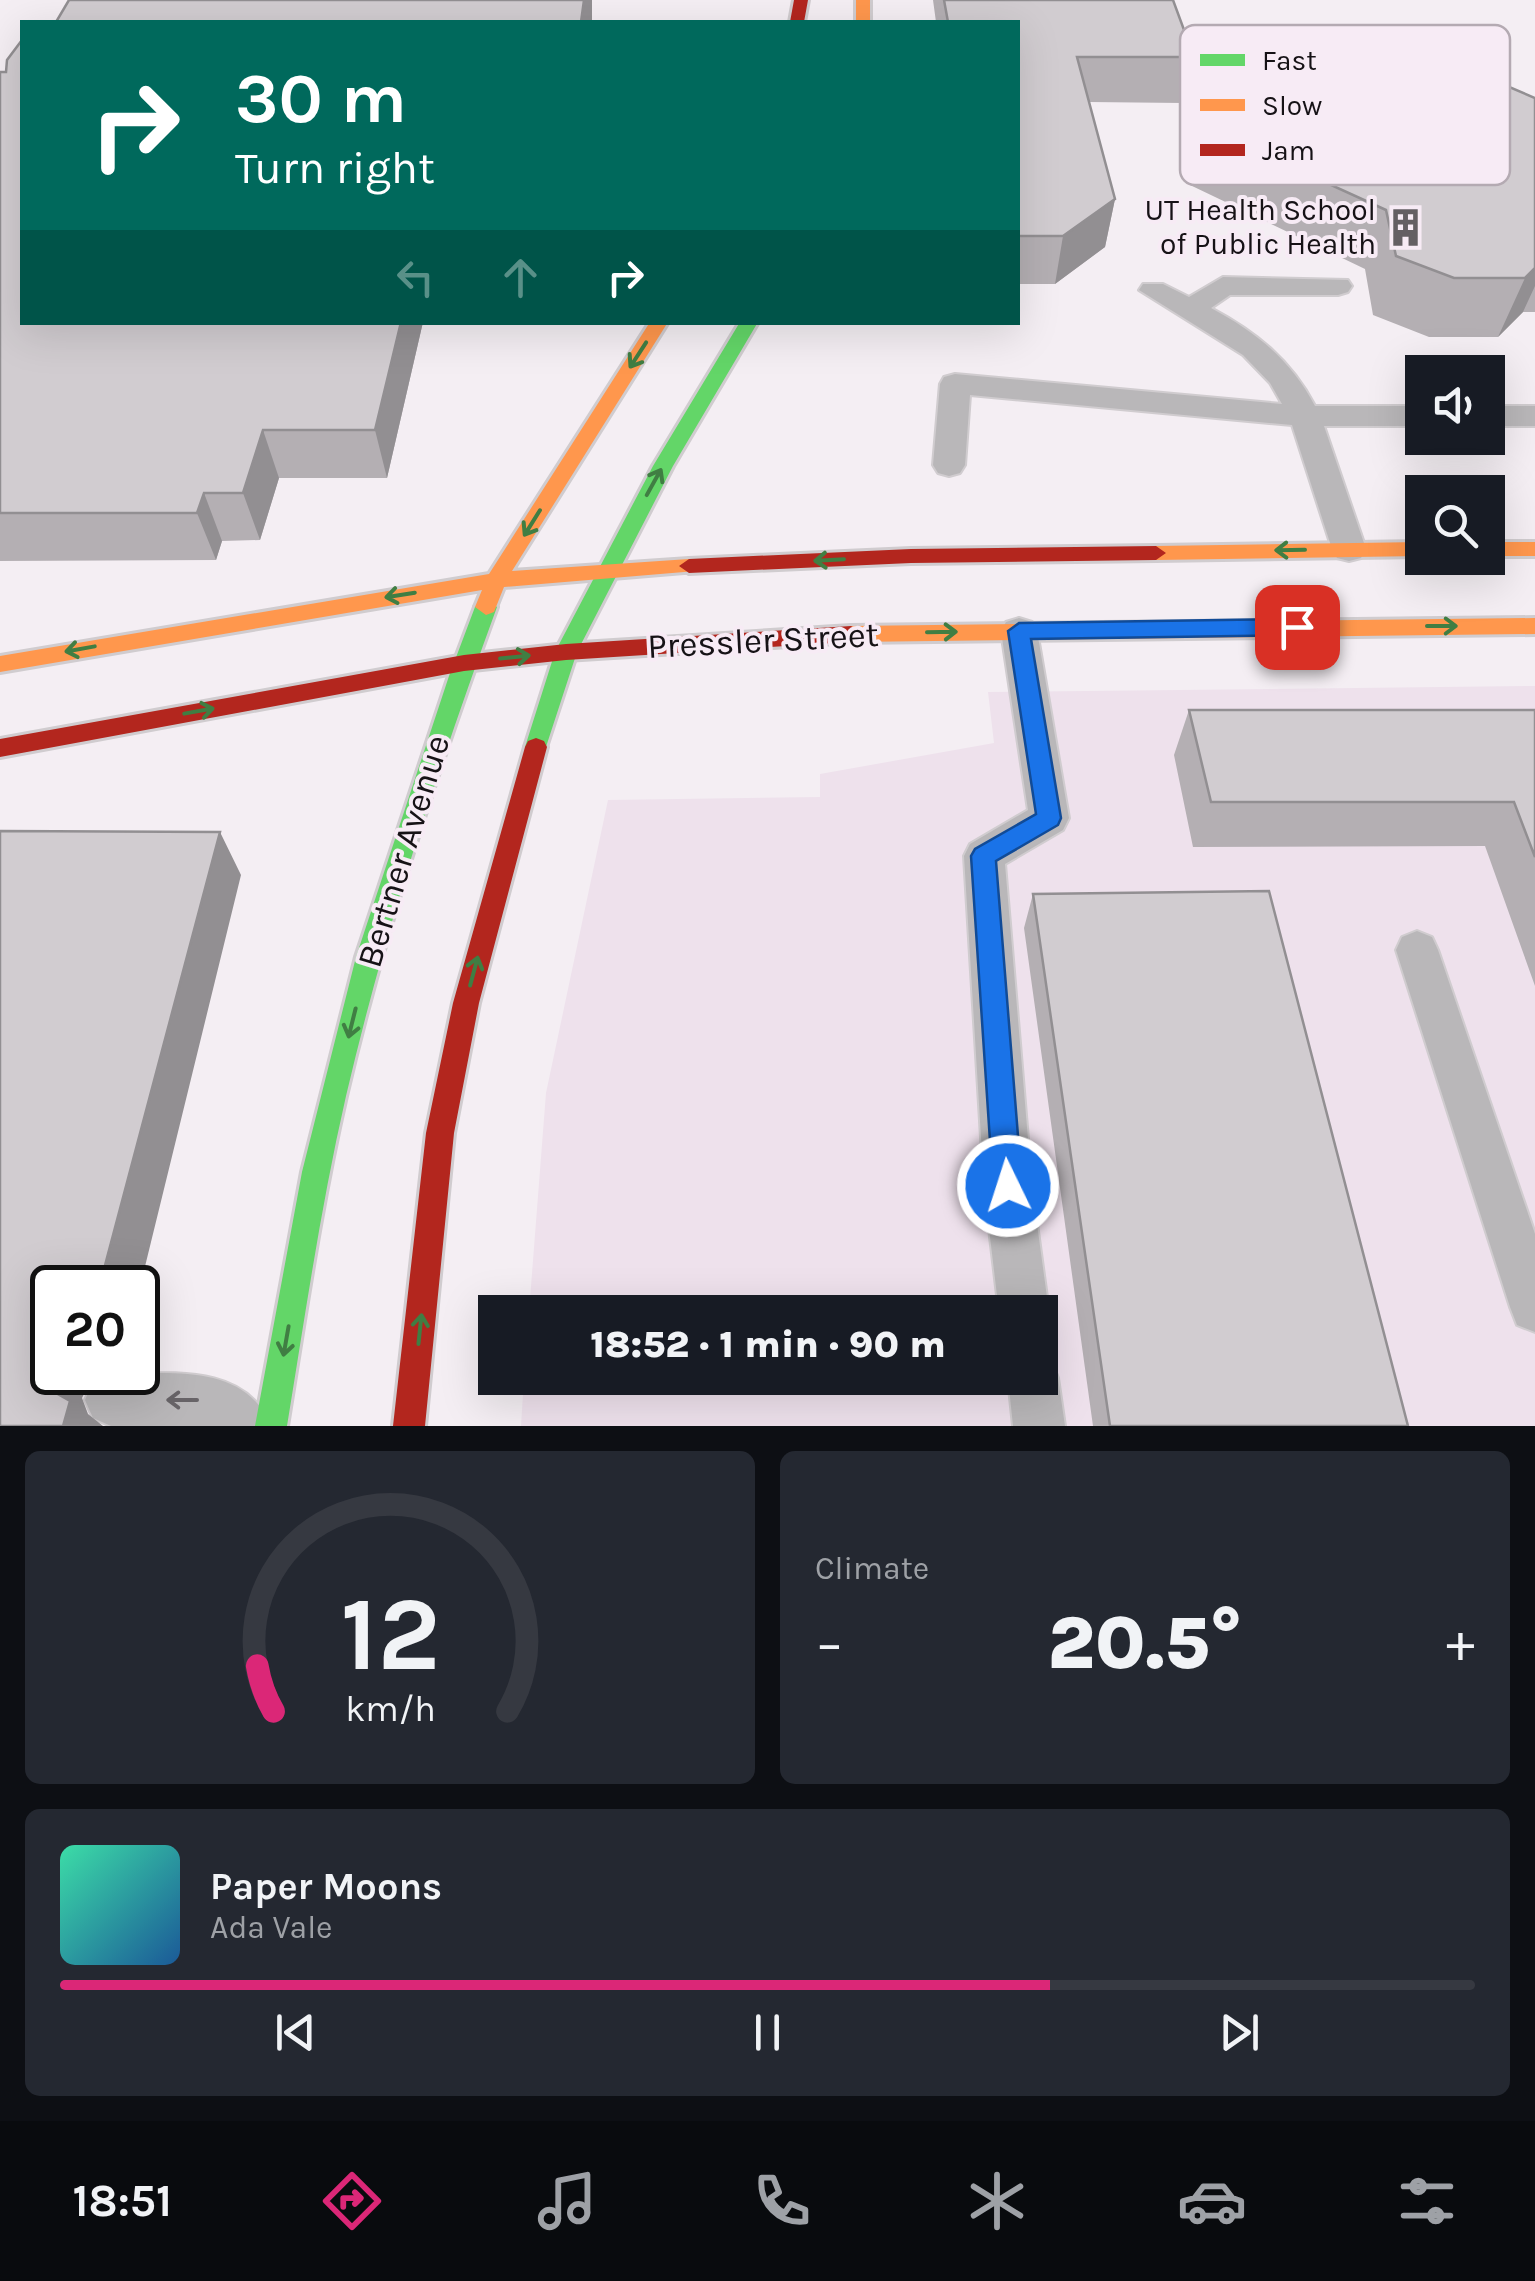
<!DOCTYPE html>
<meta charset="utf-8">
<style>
:root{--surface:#171b24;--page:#242831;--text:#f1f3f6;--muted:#9ea1a6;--line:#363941;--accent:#db2777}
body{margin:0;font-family:Karla,sans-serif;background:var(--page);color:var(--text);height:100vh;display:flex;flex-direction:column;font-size:38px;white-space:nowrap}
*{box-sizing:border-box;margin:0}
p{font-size:32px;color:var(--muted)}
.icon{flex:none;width:55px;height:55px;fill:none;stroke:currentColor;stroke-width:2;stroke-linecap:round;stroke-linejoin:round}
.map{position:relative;height:1426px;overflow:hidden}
.details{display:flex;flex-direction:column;gap:25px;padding:25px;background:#0d0f14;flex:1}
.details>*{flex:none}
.guide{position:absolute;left:20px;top:20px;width:1000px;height:305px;border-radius:0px;box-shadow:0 10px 40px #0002;background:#00695c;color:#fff;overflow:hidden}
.buttons{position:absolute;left:1405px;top:355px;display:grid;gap:20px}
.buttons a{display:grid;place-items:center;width:100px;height:100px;border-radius:0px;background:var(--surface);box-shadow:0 10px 40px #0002;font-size:50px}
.speed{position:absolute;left:30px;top:1265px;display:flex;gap:20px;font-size:50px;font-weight:700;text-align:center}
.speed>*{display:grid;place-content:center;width:130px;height:130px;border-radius:50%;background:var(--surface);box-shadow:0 10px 40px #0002;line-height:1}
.speed .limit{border:5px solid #111;border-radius:15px;background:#fff;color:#111}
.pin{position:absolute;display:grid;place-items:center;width:85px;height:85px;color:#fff;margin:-42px;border-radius:20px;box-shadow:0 5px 15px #0006}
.me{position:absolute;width:110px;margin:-55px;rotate:356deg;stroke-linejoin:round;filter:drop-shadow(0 0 8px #0008)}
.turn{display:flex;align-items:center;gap:35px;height:210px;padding:0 50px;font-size:45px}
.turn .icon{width:130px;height:130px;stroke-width:2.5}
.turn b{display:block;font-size:70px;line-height:85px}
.lanes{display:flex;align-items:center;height:95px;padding:0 50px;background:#0003;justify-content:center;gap:50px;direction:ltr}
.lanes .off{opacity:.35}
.big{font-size:75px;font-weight:800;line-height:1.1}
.details .tile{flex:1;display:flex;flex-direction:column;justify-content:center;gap:15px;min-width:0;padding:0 35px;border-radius:15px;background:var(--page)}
.details .dial{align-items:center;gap:0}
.dial svg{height:260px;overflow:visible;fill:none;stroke:var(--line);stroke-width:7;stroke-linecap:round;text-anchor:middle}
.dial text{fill:var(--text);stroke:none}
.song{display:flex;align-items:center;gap:30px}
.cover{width:120px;height:120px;border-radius:15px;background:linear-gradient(135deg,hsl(160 70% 55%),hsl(210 70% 35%))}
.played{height:10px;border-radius:5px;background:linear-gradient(90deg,var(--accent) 70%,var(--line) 70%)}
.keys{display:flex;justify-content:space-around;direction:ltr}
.heat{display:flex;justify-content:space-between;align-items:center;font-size:55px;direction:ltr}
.details .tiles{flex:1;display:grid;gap:25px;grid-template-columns:1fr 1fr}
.tile:last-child{grid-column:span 2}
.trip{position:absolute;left:478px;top:1295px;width:580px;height:100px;border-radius:0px;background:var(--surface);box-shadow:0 10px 40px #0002;font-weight:800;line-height:100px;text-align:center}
.dock{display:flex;height:160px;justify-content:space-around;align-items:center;background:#090b0e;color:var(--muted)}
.dock .icon{width:70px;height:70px}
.dock .on{color:var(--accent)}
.dock b{font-size:45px;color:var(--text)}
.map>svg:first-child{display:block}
.built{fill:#eee1ec}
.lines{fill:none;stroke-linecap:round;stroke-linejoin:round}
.lane-casing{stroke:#d0cccf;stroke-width:4}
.fast-casing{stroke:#d0cccf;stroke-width:6}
.slow-casing{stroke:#d0cccf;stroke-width:6}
.jam-casing{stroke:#d0cccf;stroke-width:6}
.lane{fill:#b9b7b9;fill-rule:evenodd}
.fast{fill:#63d668;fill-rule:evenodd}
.slow{fill:#ff974d;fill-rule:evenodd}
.jam{fill:#b3261e;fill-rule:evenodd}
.wall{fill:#b4afb3}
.shaded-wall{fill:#928f92}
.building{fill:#d1ccd0;stroke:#928f92;stroke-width:2.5}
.oneway{stroke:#407e43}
.oneway2{stroke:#686468}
.route{fill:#1a73e8;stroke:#114b97;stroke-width:2.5}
.labels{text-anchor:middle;stroke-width:8;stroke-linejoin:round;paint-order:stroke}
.far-poi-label{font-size:30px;fill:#161216;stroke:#f7ebf5;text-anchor:end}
.street-label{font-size:35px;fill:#161216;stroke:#f7ebf5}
.key{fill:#f7ebf5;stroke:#b4aab2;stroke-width:2.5}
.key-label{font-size:28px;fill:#161216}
</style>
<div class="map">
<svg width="1535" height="1426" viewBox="0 0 1535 1426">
<rect width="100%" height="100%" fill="#f4eef3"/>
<!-- built -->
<path class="built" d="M 1535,686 L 1535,1426 L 521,1426 L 524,1378 L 1040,1378 L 1040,1312 L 529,1312 L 546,1093 L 608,800 L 820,797 L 820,774 L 994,743 L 988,692 Z"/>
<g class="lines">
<defs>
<path id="lane" d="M 1223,277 L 1348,280 L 1352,286 L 1348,292 L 1338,295 L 1230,295 L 1211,308 C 1256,332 1291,360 1315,406 L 1422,406 L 1422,426 L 1324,426 L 1366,549 L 1361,558 L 1349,561 L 1337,558 L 1332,549 L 1292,425 L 970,395 L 965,465 L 960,473 L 949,476 L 938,473 L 933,465 L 940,384 L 944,377 L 955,374 L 1282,404 L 1270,383 L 1243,355 L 1139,290 L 1143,284 L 1163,284 L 1189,297 Z
M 1488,406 L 1535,406 L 1535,426 L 1488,426 Z
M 1019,618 L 1032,622 L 1037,631 L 1069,818 L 1063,830 L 1005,864 L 1032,1187 L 1049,1312 L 1040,1330 L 1040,1312 L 999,1312 L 984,1187 L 964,856 L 970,844 L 1028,810 L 1001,631 L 1006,622 Z
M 1417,931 L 1432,937 L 1438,950 L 1535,1234 L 1535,1332 L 1517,1325 L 1510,1307 L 1396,950 L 1402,937 Z
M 1040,1355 L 1051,1360 L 1058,1378 L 1065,1426 L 1013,1426 L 1008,1378 L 1040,1378 Z
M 111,1374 C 168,1374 245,1362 271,1426 L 111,1426 L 93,1418 L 85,1400 L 93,1382 Z"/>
<path id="fast" d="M 740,322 L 758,322 L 673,466 L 577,652 L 544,753 L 528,753 L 525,747 L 555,652 L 653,466 Z
M 486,599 L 497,607 C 438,768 385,929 346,1096 C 321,1205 305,1316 287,1426 L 255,1426 L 302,1172 L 356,957 L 449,676 L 475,607 Z"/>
<path id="slow" d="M 856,0 L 870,0 L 870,22 L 856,22 Z
M 650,322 L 668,322 L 512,571 L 689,559 L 699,566 L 696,571 L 504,587 L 494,612 L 486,615 L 475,607 L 482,590 L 0,672 L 0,656 L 489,574 Z
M 1422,542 L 1422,556 L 1156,560 L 1146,553 L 1156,546 Z
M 1488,542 L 1535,542 L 1535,556 L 1488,556 Z
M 1535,618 L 1535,634 L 851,642 L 840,634 L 851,626 Z"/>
<path id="jam" d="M 794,0 L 808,0 L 804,22 L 790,22 Z
M 1156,546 L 1166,553 L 1156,560 L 911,563 L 689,573 L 679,566 L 689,559 L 911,549 Z
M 851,626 L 862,634 L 851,642 L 566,660 L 464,671 L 0,757 L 0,739 L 464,655 L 566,644 Z
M 536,738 L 544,741 L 547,747 L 479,1003 L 454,1133 L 425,1426 L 393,1426 L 426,1133 L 453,1003 L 525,747 L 528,741 Z"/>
</defs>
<!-- lane casing -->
<use href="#lane" class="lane-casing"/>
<!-- fast casing -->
<use href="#fast" class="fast-casing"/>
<!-- slow casing -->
<use href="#slow" class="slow-casing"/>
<!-- jam casing -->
<use href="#jam" class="jam-casing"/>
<!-- lane -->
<use href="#lane" class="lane"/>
<!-- fast -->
<use href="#fast" class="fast"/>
<!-- slow -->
<use href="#slow" class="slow"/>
<!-- jam -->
<use href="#jam" class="jam"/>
</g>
<!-- wall -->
<path class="wall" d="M 933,0 L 1173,0 L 1194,57 L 1183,103 L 1089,102 L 1115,199 L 1105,247 L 1055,284 L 1018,284 L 1018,22 L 936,22 Z
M 0,72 L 6,72 L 22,322 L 423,322 L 387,478 L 279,478 L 260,540 L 222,541 L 216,560 L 0,561 Z
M 1434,97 L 1535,98 L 1535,312 L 1523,312 L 1498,337 L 1429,337 L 1373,315 L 1365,269 L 1190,185 L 1204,127 Z
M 1189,710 L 1535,710 L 1535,986 L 1485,846 L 1193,847 L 1174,755 Z
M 1033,894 L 1408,1426 L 1093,1426 L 1024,928 Z"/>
<!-- shaded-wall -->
<path class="shaded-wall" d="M 584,0 L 592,0 L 592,22 L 581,22 Z
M 1115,199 L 1105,247 L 1055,284 L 1063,236 Z
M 1535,268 L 1535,286 L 1523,312 L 1498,337 L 1525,278 Z
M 401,322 L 423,322 L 387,478 L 375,430 Z
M 263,430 L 279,478 L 260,540 L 243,493 Z
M 204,493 L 222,541 L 216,560 L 197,513 Z
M 220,832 L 241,875 L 138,1295 L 138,1288 L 99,1288 Z
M 52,1357 L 52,1372 L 111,1372 L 91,1379 L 82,1398 L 88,1414 L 103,1426 L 63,1426 L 46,1371 Z"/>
<!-- building -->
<path class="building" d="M 69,0 L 584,0 L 581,22 L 56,22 Z
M 944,0 L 1173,0 L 1194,57 L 1077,57 L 1115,199 L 1063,236 L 1018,236 L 1018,22 L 948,22 Z
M 22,40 L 22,322 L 401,322 L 375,430 L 263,430 L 243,493 L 204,493 L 197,513 L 0,513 L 0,72 L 6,72 L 7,60 Z
M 1323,50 L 1434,97 L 1474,72 L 1535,98 L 1535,268 L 1525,278 L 1454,278 L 1396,256 L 1386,210 L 1204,127 Z
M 1189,710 L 1535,710 L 1535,857 L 1514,802 L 1211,802 Z
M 0,831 L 220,832 L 99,1288 L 52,1288 L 52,1357 L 46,1371 L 54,1392 L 70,1401 L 63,1426 L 0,1426 Z
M 1269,891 L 1408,1426 L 1110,1426 L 1033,894 Z"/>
<!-- one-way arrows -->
<defs><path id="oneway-shaft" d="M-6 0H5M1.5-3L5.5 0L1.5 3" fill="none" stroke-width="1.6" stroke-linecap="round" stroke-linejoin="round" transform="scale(2.5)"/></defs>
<g class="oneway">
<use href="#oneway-shaft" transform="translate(638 355) rotate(123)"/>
<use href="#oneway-shaft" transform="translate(654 482) rotate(-61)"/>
<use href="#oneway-shaft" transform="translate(532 523) rotate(122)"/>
<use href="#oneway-shaft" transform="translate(1290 550) rotate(179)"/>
<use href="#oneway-shaft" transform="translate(829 560) rotate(177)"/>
<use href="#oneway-shaft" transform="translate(400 595) rotate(171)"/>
<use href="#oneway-shaft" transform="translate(1442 626)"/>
<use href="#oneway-shaft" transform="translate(942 632) rotate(-1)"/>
<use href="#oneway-shaft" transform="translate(80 649) rotate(170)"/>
<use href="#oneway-shaft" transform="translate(515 657) rotate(-6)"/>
<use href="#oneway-shaft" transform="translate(199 711) rotate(-10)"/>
<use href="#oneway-shaft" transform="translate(474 971) rotate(-75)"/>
<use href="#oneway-shaft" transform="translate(352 1023) rotate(104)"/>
<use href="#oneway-shaft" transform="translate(420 1329) rotate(-84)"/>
<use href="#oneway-shaft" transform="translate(286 1341) rotate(100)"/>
</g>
<use class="oneway2" href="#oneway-shaft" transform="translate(182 1400) rotate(180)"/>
<!-- route -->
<path class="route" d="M 1297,619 L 1308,627 L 1297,635 L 1031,639 L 1061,818 L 1058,825 L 996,861 L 1022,1186 L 1018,1196 L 1008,1200 L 998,1196 L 993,1186 L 971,856 L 975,849 L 1036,814 L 1008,631 L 1019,623 Z"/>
<!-- icons -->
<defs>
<symbol id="building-bare" viewBox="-9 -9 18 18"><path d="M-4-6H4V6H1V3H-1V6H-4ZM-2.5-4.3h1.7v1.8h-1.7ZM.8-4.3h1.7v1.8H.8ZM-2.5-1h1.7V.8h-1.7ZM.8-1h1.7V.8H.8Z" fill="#645f63" stroke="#f7ebf5" stroke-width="2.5" paint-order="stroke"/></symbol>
</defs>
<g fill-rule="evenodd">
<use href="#building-bare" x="1378" y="200" width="55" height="55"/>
</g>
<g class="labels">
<!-- far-poi labels -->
<g class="far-poi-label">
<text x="1376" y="220">UT Health School<tspan x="1376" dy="34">of Public Health</tspan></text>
</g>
<!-- street labels -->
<g class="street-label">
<text transform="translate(763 640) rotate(-3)" y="12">Pressler Street</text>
<text transform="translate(403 851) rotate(-73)" y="12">Bertner Avenue</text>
</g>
</g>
<!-- legend -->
<rect x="1180" y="25" width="330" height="160" rx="15" class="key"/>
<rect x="1200" y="54" width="45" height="12" fill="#63d668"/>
<rect x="1200" y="99" width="45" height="12" fill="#ff974d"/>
<rect x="1200" y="144" width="45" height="12" fill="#b3261e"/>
<g class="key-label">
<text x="1262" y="70">Fast</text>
<text x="1262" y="115">Slow</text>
<text x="1262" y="160">Jam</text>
</g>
</svg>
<div class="buttons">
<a><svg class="icon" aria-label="sound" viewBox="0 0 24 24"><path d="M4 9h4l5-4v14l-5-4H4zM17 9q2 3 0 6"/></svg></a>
<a><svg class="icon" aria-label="search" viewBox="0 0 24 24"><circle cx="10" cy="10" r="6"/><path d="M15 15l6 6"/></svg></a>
</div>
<div class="speed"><div class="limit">20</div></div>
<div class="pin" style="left:1297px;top:627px;background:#d93025"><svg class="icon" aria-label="arrive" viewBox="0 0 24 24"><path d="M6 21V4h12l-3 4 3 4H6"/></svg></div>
<svg class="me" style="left:1008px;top:1186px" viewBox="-20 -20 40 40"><circle r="17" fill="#1a73e8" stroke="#fff" stroke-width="3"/><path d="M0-11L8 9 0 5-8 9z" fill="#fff"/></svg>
<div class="trip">18:52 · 1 min · 90 m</div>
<div class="guide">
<div class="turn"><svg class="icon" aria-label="right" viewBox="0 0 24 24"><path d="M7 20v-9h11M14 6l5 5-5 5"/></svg><div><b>30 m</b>Turn right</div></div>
<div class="lanes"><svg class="icon off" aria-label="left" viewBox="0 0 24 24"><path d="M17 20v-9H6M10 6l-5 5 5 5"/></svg><svg class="icon off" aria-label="ahead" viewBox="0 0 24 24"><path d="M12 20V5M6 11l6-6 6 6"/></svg><svg class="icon" aria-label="right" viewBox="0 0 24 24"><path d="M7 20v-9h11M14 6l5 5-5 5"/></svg></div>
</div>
</div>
<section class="details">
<div class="tiles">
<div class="tile dial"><svg viewBox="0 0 100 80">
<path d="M14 69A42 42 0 1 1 86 69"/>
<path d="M14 69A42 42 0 0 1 9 55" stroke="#db2777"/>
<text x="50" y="56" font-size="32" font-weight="700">12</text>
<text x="50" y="72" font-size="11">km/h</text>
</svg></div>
<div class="tile"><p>Climate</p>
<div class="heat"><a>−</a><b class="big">20.5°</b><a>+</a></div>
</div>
<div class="tile">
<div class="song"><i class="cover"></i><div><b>Paper Moons</b><p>Ada Vale</p></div></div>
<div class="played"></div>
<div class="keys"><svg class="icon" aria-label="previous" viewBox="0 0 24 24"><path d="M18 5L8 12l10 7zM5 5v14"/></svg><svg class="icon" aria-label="pause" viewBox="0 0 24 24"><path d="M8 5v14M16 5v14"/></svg><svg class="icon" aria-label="next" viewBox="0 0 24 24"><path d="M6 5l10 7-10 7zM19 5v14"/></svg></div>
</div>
</div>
</section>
<nav class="dock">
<b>18:51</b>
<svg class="icon on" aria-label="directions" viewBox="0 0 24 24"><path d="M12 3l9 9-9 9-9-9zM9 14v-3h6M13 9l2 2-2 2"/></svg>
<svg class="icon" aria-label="music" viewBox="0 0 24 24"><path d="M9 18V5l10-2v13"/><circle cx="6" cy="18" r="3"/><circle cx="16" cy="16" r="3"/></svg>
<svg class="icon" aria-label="phone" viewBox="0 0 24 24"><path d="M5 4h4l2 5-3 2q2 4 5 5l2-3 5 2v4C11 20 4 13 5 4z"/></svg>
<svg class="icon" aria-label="climate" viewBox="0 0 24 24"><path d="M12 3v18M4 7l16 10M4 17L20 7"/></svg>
<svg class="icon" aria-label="car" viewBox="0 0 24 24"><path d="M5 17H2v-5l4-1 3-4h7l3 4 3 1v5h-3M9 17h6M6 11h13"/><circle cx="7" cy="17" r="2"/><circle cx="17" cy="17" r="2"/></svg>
<svg class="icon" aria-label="filters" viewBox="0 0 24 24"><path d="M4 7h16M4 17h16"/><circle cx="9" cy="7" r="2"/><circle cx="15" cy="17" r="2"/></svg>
</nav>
